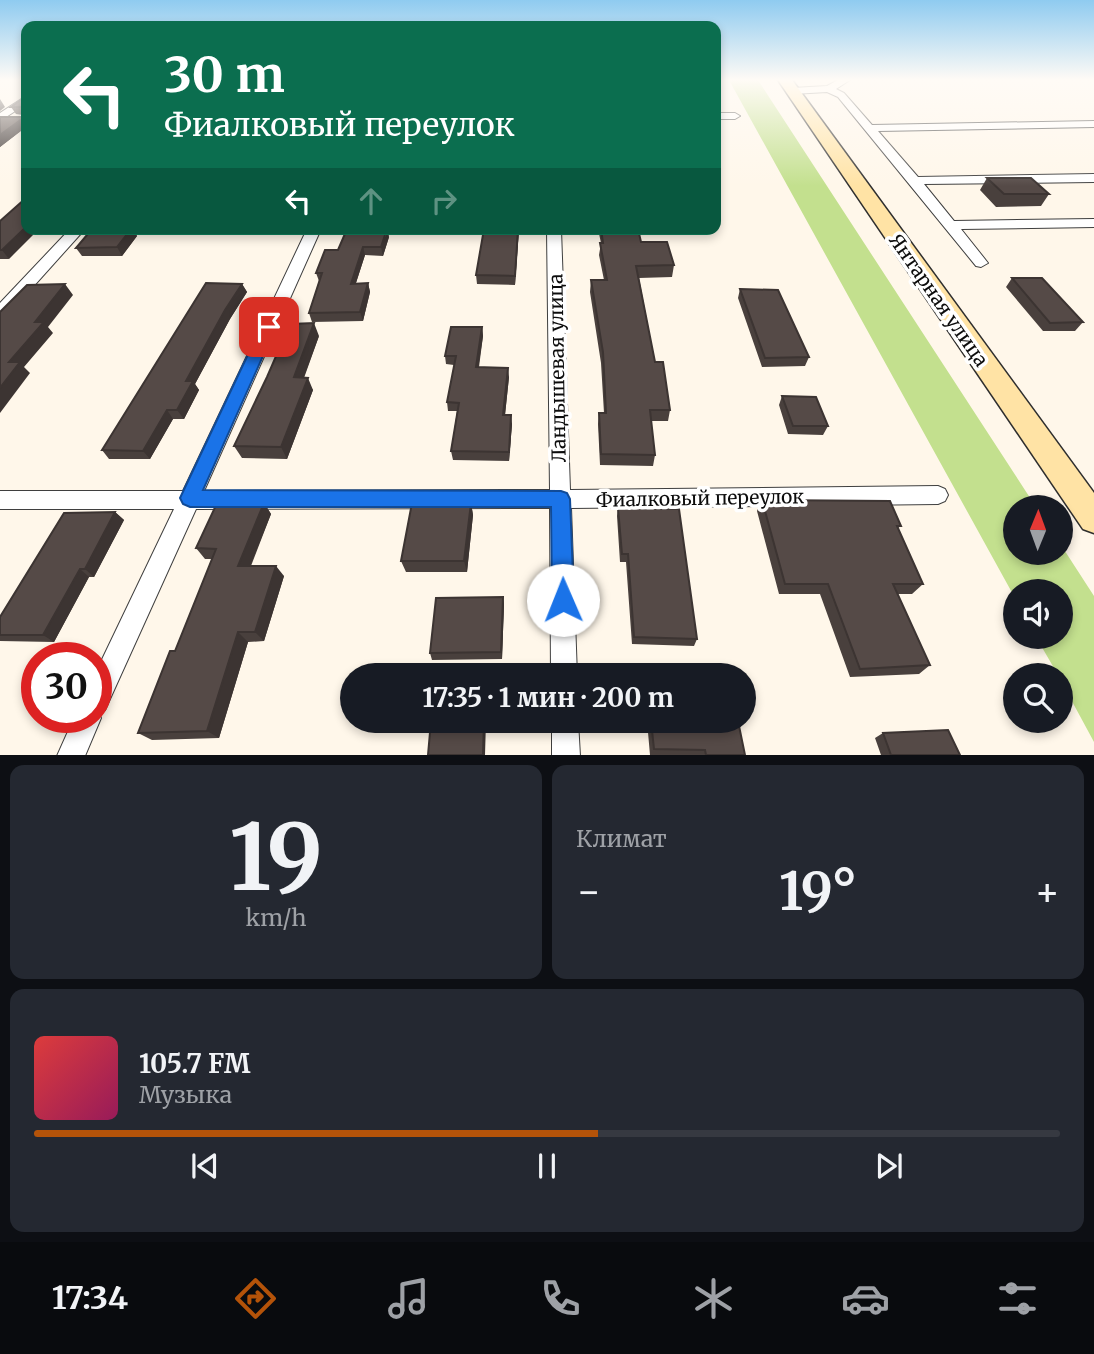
<!DOCTYPE html>
<html lang="ru">
<meta charset="utf-8">
<style>
:root{--surface:#171b24;--page:#242831;--text:#f1f3f6;--muted:#9ea1a6;--line:#363941;--accent:#b45309}
body{margin:0;font-family:Merriweather,serif;background:var(--page);color:var(--text);height:100vh;display:flex;flex-direction:column;font-size:26px;white-space:nowrap}
*{box-sizing:border-box;margin:0}
p{font-size:23px;color:var(--muted)}
.icon{flex:none;width:38px;height:38px;fill:none;stroke:currentColor;stroke-width:2;stroke-linecap:round;stroke-linejoin:round}
.map{position:relative;height:755px;overflow:hidden}
.drawer{display:flex;flex-direction:column;gap:10px;padding:10px;background:#0d0f14;flex:1}
.drawer>*{flex:none}
.hud{position:absolute;left:21px;top:21px;width:700px;height:214px;border-radius:14px;box-shadow:0 4px 10px #0003;background:#0b6e4f;color:#fff;overflow:hidden}
.needle{width:46px;rotate:1deg}
.buttons{position:absolute;left:1003px;top:495px;display:grid;gap:14px}
.buttons a{display:grid;place-items:center;width:70px;height:70px;border-radius:50%;background:var(--surface);box-shadow:0 4px 10px #0003;font-size:35px}
.speed{position:absolute;left:21px;top:642px;display:flex;gap:14px;font-size:35px;font-weight:700;text-align:center}
.speed>*{display:grid;place-content:center;width:91px;height:91px;border-radius:50%;background:var(--surface);box-shadow:0 4px 10px #0003;line-height:1}
.speed .limit{border:10px solid #d22;background:#fff;color:#111}
.pin{position:absolute;display:grid;place-items:center;width:60px;height:60px;color:#fff;margin:-30px;border-radius:14px;box-shadow:0 4px 10px #0006}
.me{position:absolute;width:77px;margin:-38px;rotate:359deg;stroke-linejoin:round;filter:drop-shadow(0 0 5px #0008)}
.turn{display:flex;align-items:center;gap:24px;height:147px;padding:0 28px;font-size:32px}
.turn .icon{width:91px;height:91px;stroke-width:2.5}
.turn b{display:block;font-size:49px;line-height:60px}
.lanes{display:flex;align-items:center;height:66px;padding:0 28px;background:#0003;justify-content:center;gap:35px;direction:ltr}
.lanes .off{opacity:.35}
.big{font-size:52px;font-weight:700;line-height:1.1}
.drawer .widget{flex:1;display:flex;flex-direction:column;justify-content:center;gap:10px;min-width:0;padding:0 24px;border-radius:14px;background:var(--page)}
.drawer .dial{align-items:center;gap:0}
.dial b{font-size:91px;line-height:1}
.song{display:flex;align-items:center;gap:21px}
.cover{width:84px;height:84px;border-radius:10px;background:linear-gradient(135deg,hsl(0 70% 55%),hsl(330 70% 35%))}
.played{height:7px;border-radius:4px;background:linear-gradient(90deg,var(--accent) 55%,var(--line) 55%)}
.keys{display:flex;justify-content:space-around;direction:ltr}
.heat{display:flex;justify-content:space-between;align-items:center;font-size:38px;direction:ltr}
.drawer .tiles{flex:1;display:grid;gap:10px;grid-template-columns:1fr 1fr}
.widget:last-child{grid-column:span 2}
.trip{position:absolute;left:340px;top:663px;width:416px;height:70px;border-radius:35px;background:var(--surface);box-shadow:0 4px 10px #0003;font-weight:700;line-height:70px;text-align:center}
.dock{display:flex;height:112px;justify-content:space-around;align-items:center;background:#090b0e;color:var(--muted)}
.dock .icon{width:49px;height:49px}
.dock .current{color:var(--accent)}
.dock b{font-size:32px;color:var(--text)}
.map>svg:first-child{display:block}
.forest{fill:#c3e08e}
.lines{fill:none;stroke-linecap:round;stroke-linejoin:round}
.street-casing{stroke:#3f3f3f;stroke-width:2}
.secondary-casing{stroke:#2e2e2e;stroke-width:3}
.street{fill:#fff;fill-rule:evenodd}
.secondary{fill:#ffe3a5;fill-rule:evenodd}
.wall{fill:#49403d}
.shaded-wall{fill:#3c3432}
.building{fill:#554a47;stroke:#3c3432;stroke-width:2}
.route{fill:#1a73e8;stroke:#114b97;stroke-width:2}
.labels{text-anchor:middle;stroke-width:7;stroke-linejoin:round;paint-order:stroke}
.street-label{font-size:19px;fill:#0c0c0c;stroke:#fff}
</style>
<div class="map">
<svg width="1094" height="756" viewBox="0 0 1094 756">
<rect width="100%" height="100%" fill="#fff7ea"/>
<!-- forest -->
<path class="forest" d="M 729,80 L 758,80 L 1036,507 L 1015,508 L 1015,553 L 1060,553 L 1061,545 L 1094,596 L 1094,742 L 1061,681 L 1060,676 L 1058,675 L 1036,637 L 1060,637 L 1060,592 L 1015,592 L 1015,598 Z"/>
<g class="lines">
<defs>
<path id="street" d="M 838,80 L 850,80 L 836,89 L 844,93 L 872,125 L 1094,121 L 1094,127 L 878,131 L 918,177 L 1094,174 L 1094,182 L 924,184 L 954,221 L 1094,219 L 1094,227 L 961,229 L 988,263 L 981,267 L 976,266 L 838,97 L 827,92 L 792,94 L 787,91 L 792,88 L 827,86 Z
M 26,96 L 26,104 L 0,121 L 0,113 Z
M 716,113 L 735,113 L 740,116 L 735,119 L 716,119 Z
M 70,229 L 85,229 L 6,317 L 0,318 L 0,303 Z
M 307,229 L 321,229 L 204,491 L 550,490 L 547,229 L 561,229 L 570,490 L 938,486 L 945,489 L 948,495 L 945,501 L 938,504 L 571,508 L 577,676 L 551,676 L 550,508 L 196,509 L 105,710 L 99,713 L 101,718 L 85,756 L 57,756 L 74,718 L 96,718 L 96,672 L 174,509 L 0,509 L 0,491 L 183,491 Z
M 552,721 L 578,721 L 580,756 L 552,756 Z"/>
<path id="secondary" d="M 778,80 L 792,80 L 1094,493 L 1094,533 L 1083,529 Z"/>
</defs>
<!-- street casing -->
<use href="#street" class="street-casing"/>
<!-- secondary casing -->
<use href="#secondary" class="secondary-casing"/>
<!-- street -->
<use href="#street" class="street"/>
<!-- secondary -->
<use href="#secondary" class="secondary"/>
</g>
<!-- wall -->
<path class="wall" d="M 26,96 L 26,127 L 0,147 L 0,117 L 23,117 L 23,115 L 16,114 L 11,107 Z
M 987,178 L 1049,194 L 1041,206 L 996,207 L 980,190 Z
M 0,221 L 9,259 L 0,259 Z
M 519,229 L 515,285 L 477,284 L 476,275 Z
M 598,229 L 638,229 L 641,242 L 674,265 L 672,277 L 639,278 L 655,362 L 670,410 L 668,421 L 651,421 L 655,455 L 653,466 L 600,465 L 598,424 L 599,413 L 604,413 L 601,363 L 590,292 L 591,280 L 604,280 L 599,255 L 601,243 Z
M 135,233 L 137,236 L 122,256 L 82,256 L 76,248 Z
M 389,237 L 383,256 L 365,255 L 356,283 L 368,283 L 370,292 L 363,321 L 312,322 L 309,313 L 319,281 L 316,273 L 338,250 Z
M 1012,278 L 1083,322 L 1075,331 L 1043,331 L 1006,287 Z
M 242,284 L 247,292 L 230,319 L 195,384 L 199,390 L 184,419 L 173,419 L 150,459 L 109,459 L 102,450 Z
M 740,289 L 809,357 L 805,366 L 762,367 L 738,298 Z
M 482,327 L 483,336 L 479,367 L 509,377 L 505,415 L 512,424 L 509,461 L 453,460 L 451,451 L 457,411 L 448,411 L 447,402 L 454,365 L 446,364 L 445,356 Z
M 319,336 L 304,378 L 313,390 L 287,459 L 242,458 L 234,446 L 267,377 Z
M 782,396 L 828,426 L 823,435 L 788,434 L 779,405 Z
M 762,500 L 901,526 L 898,528 L 923,584 L 912,594 L 897,594 L 930,665 L 919,674 L 850,677 L 820,594 L 779,594 L 757,511 Z
M 264,503 L 271,514 L 251,566 L 284,576 L 264,641 L 248,642 L 219,738 L 152,740 L 138,733 L 175,651 L 212,559 L 205,559 L 196,548 Z
M 471,503 L 473,515 L 467,572 L 406,572 L 401,561 Z
M 618,508 L 697,639 L 694,646 L 632,644 L 626,562 L 620,562 L 617,516 Z
M 115,512 L 124,520 L 94,577 L 89,577 L 54,642 L 0,641 L 0,617 Z
M 503,597 L 504,604 L 502,659 L 432,660 L 430,653 Z
M 647,721 L 738,721 L 745,755 L 650,755 Z
M 883,733 L 960,755 L 881,755 L 875,738 Z"/>
<!-- shaded-wall -->
<path class="shaded-wall" d="M 0,99 L 5,107 L 0,111 Z
M 26,116 L 26,127 L 0,147 L 0,135 Z
M 26,227 L 26,229 L 39,229 L 9,259 L 2,250 Z
M 129,229 L 138,229 L 135,233 L 137,236 L 122,256 L 117,247 Z
M 388,229 L 389,237 L 383,256 L 381,247 Z
M 518,229 L 519,229 L 515,285 L 515,276 Z
M 363,247 L 365,255 L 353,292 L 351,284 Z
M 368,283 L 370,292 L 363,321 L 360,312 Z
M 65,284 L 73,295 L 48,327 L 53,333 L 24,367 L 30,373 L 0,413 L 0,388 L 9,362 L 35,322 Z
M 242,284 L 247,292 L 230,319 L 195,384 L 199,390 L 184,419 L 177,410 L 186,381 L 225,310 Z
M 314,323 L 319,336 L 299,390 L 294,377 Z
M 482,327 L 483,336 L 477,376 L 476,367 Z
M 508,368 L 509,377 L 504,424 L 503,415 Z
M 308,378 L 313,390 L 287,459 L 281,447 Z
M 167,410 L 173,419 L 150,459 L 143,451 Z
M 511,415 L 512,424 L 509,461 L 509,452 Z
M 264,503 L 271,514 L 246,576 L 238,566 Z
M 471,503 L 473,515 L 467,572 L 464,561 Z
M 115,512 L 124,520 L 94,577 L 85,569 Z
M 276,566 L 284,576 L 264,641 L 255,632 Z
M 80,569 L 89,577 L 54,642 L 43,635 Z
M 503,597 L 504,604 L 502,659 L 501,652 Z
M 238,632 L 248,642 L 219,738 L 207,731 Z
M 484,721 L 486,721 L 485,755 L 483,755 Z"/>
<!-- building -->
<path class="building" d="M 26,96 L 26,116 L 0,135 L 0,117 L 23,117 L 23,107 L 11,107 Z
M 987,178 L 1031,178 L 1049,194 L 1004,194 Z
M 26,198 L 26,227 L 2,250 L 0,250 L 0,221 Z
M 92,229 L 131,229 L 117,247 L 76,248 Z
M 347,229 L 387,229 L 381,247 L 363,247 L 351,284 L 368,283 L 360,312 L 309,313 L 322,273 L 316,273 L 325,250 L 338,250 Z
M 484,229 L 518,229 L 515,276 L 476,275 Z
M 601,229 L 638,229 L 641,242 L 667,242 L 674,265 L 636,266 L 655,362 L 663,362 L 670,410 L 650,410 L 655,455 L 601,454 L 599,413 L 606,413 L 603,352 L 591,280 L 607,280 L 600,243 L 603,243 Z
M 1012,278 L 1042,278 L 1083,322 L 1050,323 Z
M 206,283 L 242,284 L 225,310 L 186,381 L 193,381 L 177,410 L 167,410 L 143,451 L 102,450 Z
M 65,284 L 35,322 L 44,322 L 9,362 L 20,362 L 0,388 L 0,312 L 27,285 Z
M 740,289 L 778,290 L 809,357 L 765,358 Z
M 314,323 L 294,377 L 308,378 L 281,447 L 234,446 L 267,377 L 290,324 Z
M 451,327 L 482,327 L 476,367 L 508,368 L 503,415 L 511,415 L 509,452 L 451,451 L 459,403 L 447,402 L 456,356 L 445,356 Z
M 782,396 L 816,397 L 828,426 L 793,426 Z
M 762,500 L 890,501 L 901,526 L 897,526 L 923,584 L 893,584 L 930,665 L 860,669 L 828,584 L 785,584 Z
M 218,501 L 264,503 L 238,566 L 276,566 L 255,632 L 238,632 L 207,731 L 138,733 L 170,651 L 175,651 L 216,549 L 196,548 Z
M 412,503 L 471,503 L 464,561 L 401,561 Z
M 618,508 L 679,509 L 697,639 L 634,637 L 628,554 L 622,554 Z
M 115,512 L 85,569 L 80,569 L 43,635 L 0,635 L 0,617 L 64,513 Z
M 503,597 L 501,652 L 430,653 L 436,598 Z
M 431,721 L 484,721 L 483,755 L 428,755 Z
M 651,721 L 738,721 L 745,755 L 706,755 L 705,750 L 654,749 Z
M 948,730 L 960,755 L 891,755 L 883,733 Z"/>
<!-- sky -->
<linearGradient id="sky" x2="0" y2="1"><stop stop-color="#8fcbf0"/><stop offset="0.43" stop-color="#fffbf6"/><stop offset="1" stop-color="#fffbf6" stop-opacity="0"/></linearGradient>
<rect width="1094" height="186" fill="url(#sky)"/>
<!-- route -->
<path class="route" d="M 269,322 L 276,327 L 203,490 L 561,491 L 567,493 L 570,499 L 574,600 L 570,607 L 563,610 L 555,607 L 552,600 L 551,507 L 190,507 L 183,504 L 180,498 L 261,327 Z"/>
<g class="labels">
<!-- street labels -->
<g class="street-label">
<text transform="translate(939 300) rotate(55)" y="7">Янтарная улица</text>
<text transform="translate(557 368) rotate(-91)" y="7">Ландышевая улица</text>
<text transform="translate(700 498) rotate(-1)" y="7">Фиалковый переулок</text>
</g>
</g>
</svg>
<div class="buttons">
<a><svg class="needle" viewBox="-14 -14 28 28"><path d="M0-13l5 13h-10z" fill="#e53935"/><path d="M0 13l5-13h-10z" fill="#9ea1a6"/></svg></a>
<a><svg class="icon" aria-label="sound" viewBox="0 0 24 24"><path d="M4 9h4l5-4v14l-5-4H4zM17 9q2 3 0 6"/></svg></a>
<a><svg class="icon" aria-label="search" viewBox="0 0 24 24"><circle cx="10" cy="10" r="6"/><path d="M15 15l6 6"/></svg></a>
</div>
<div class="speed"><div class="limit">30</div></div>
<div class="pin" style="left:269px;top:327px;background:#d93025"><svg class="icon" aria-label="arrive" viewBox="0 0 24 24"><path d="M6 21V4h12l-3 4 3 4H6"/></svg></div>
<svg class="me" style="left:563px;top:600px" viewBox="-20 -20 40 40"><circle r="19" fill="#fff"/><path d="M0-13L10 11 0 6-10 11z" fill="#1a73e8"/></svg>
<div class="trip">17:35 · 1 мин · 200 m</div>
<div class="hud">
<div class="turn"><svg class="icon" aria-label="left" viewBox="0 0 24 24"><path d="M17 20v-9H6M10 6l-5 5 5 5"/></svg><div><b>30 m</b>Фиалковый переулок</div></div>
<div class="lanes"><svg class="icon" aria-label="left" viewBox="0 0 24 24"><path d="M17 20v-9H6M10 6l-5 5 5 5"/></svg><svg class="icon off" aria-label="ahead" viewBox="0 0 24 24"><path d="M12 20V5M6 11l6-6 6 6"/></svg><svg class="icon off" aria-label="right" viewBox="0 0 24 24"><path d="M7 20v-9h11M14 6l5 5-5 5"/></svg></div>
</div>
</div>
<section class="drawer">
<div class="tiles">
<div class="widget dial"><b>19</b><p>km/h</p></div>
<div class="widget"><p>Климат</p>
<div class="heat"><a>−</a><b class="big">19°</b><a>+</a></div>
</div>
<div class="widget">
<div class="song"><i class="cover"></i><div><b>105.7 FM</b><p>Музыка</p></div></div>
<div class="played"></div>
<div class="keys"><svg class="icon" aria-label="previous" viewBox="0 0 24 24"><path d="M18 5L8 12l10 7zM5 5v14"/></svg><svg class="icon" aria-label="pause" viewBox="0 0 24 24"><path d="M8 5v14M16 5v14"/></svg><svg class="icon" aria-label="next" viewBox="0 0 24 24"><path d="M6 5l10 7-10 7zM19 5v14"/></svg></div>
</div>
</div>
</section>
<nav class="dock">
<b>17:34</b>
<svg class="icon current" aria-label="directions" viewBox="0 0 24 24"><path d="M12 3l9 9-9 9-9-9zM9 14v-3h6M13 9l2 2-2 2"/></svg>
<svg class="icon" aria-label="music" viewBox="0 0 24 24"><path d="M9 18V5l10-2v13"/><circle cx="6" cy="18" r="3"/><circle cx="16" cy="16" r="3"/></svg>
<svg class="icon" aria-label="phone" viewBox="0 0 24 24"><path d="M5 4h4l2 5-3 2q2 4 5 5l2-3 5 2v4C11 20 4 13 5 4z"/></svg>
<svg class="icon" aria-label="climate" viewBox="0 0 24 24"><path d="M12 3v18M4 7l16 10M4 17L20 7"/></svg>
<svg class="icon" aria-label="car" viewBox="0 0 24 24"><path d="M5 17H2v-5l4-1 3-4h7l3 4 3 1v5h-3M9 17h6M6 11h13"/><circle cx="7" cy="17" r="2"/><circle cx="17" cy="17" r="2"/></svg>
<svg class="icon" aria-label="filters" viewBox="0 0 24 24"><path d="M4 7h16M4 17h16"/><circle cx="9" cy="7" r="2"/><circle cx="15" cy="17" r="2"/></svg>
</nav>
